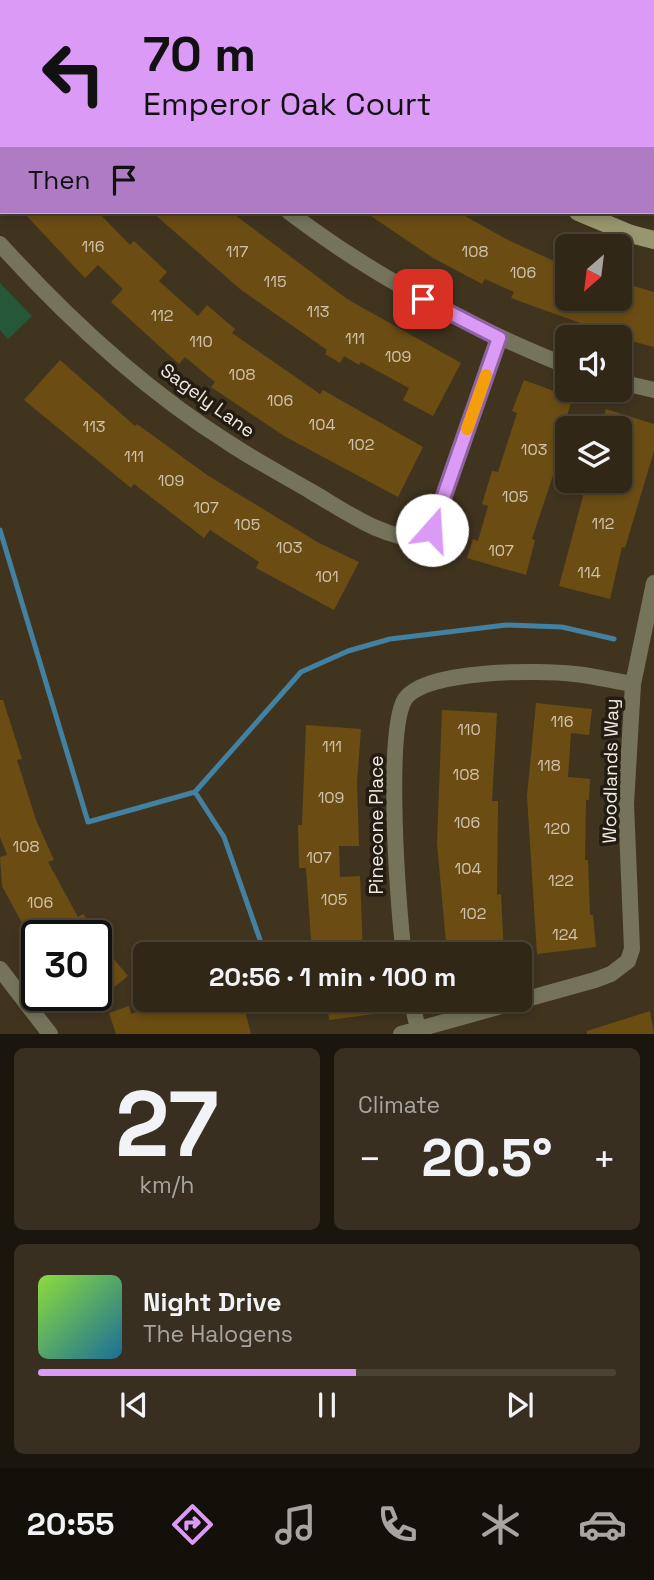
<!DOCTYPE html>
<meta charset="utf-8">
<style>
:root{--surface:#302717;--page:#382f20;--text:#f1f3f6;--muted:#a8a5a1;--line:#4b4436;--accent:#da9af6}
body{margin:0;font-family:"Space Grotesk",sans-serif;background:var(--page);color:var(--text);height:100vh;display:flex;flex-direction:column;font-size:26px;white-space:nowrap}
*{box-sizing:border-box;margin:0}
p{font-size:23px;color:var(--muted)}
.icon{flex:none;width:38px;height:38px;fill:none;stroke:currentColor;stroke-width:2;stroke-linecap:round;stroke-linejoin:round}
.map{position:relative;height:1034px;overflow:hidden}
.sheet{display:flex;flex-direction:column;gap:14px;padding:14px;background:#1a150d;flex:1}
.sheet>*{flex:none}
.guide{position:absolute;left:0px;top:0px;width:654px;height:214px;box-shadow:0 4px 10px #0003,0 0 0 2px var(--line);background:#da9af6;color:#111;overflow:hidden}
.needle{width:46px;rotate:208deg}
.controls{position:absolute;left:555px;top:234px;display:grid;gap:14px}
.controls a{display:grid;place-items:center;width:77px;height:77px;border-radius:10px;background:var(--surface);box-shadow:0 4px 10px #0003,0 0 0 2px var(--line);font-size:35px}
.speed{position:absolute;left:21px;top:920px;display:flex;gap:14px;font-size:35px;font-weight:700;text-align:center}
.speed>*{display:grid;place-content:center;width:91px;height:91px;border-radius:50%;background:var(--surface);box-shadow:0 4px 10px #0003,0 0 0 2px var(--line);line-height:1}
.speed .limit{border:4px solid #111;border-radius:10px;background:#fff;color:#111}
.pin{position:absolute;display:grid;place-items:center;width:60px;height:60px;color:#fff;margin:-30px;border-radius:14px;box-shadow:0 4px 10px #0006}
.me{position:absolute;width:77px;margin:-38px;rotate:19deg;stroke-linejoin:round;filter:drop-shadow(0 0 5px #0008)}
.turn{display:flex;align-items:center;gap:24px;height:147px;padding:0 28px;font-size:32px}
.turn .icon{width:91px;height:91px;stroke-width:2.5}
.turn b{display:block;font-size:49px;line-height:60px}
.then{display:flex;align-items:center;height:66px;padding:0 28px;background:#0003;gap:14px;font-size:26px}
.big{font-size:52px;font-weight:700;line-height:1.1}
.sheet .widget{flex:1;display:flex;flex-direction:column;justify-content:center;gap:10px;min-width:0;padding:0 24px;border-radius:10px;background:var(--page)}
.sheet .dial{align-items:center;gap:0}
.dial b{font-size:91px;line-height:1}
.song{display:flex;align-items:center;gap:21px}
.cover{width:84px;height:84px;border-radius:10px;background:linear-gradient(135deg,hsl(90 70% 55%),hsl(200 70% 35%))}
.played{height:7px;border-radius:4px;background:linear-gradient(90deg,var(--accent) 55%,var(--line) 55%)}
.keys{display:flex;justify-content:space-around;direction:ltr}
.heat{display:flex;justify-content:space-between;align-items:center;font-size:38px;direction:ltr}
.sheet .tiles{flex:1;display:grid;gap:14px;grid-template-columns:1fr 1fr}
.widget:last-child{grid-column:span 2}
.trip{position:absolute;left:133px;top:942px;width:399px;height:70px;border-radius:10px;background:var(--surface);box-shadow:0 4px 10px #0003,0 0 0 2px var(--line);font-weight:700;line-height:70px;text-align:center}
.tab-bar{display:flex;height:112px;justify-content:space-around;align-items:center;background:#131009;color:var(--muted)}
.tab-bar .icon{width:49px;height:49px}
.tab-bar .current{color:var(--accent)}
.tab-bar b{font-size:32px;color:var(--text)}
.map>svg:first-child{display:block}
.green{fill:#255837}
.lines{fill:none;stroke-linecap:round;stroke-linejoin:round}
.stream{stroke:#4281a1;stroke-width:5}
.building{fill:#6b4d14}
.street{stroke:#75745b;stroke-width:16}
.secondary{stroke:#98966e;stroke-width:18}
.route-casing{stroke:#8e64a0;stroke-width:18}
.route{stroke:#da9af6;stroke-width:12}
.slow{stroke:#f59e0b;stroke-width:12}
.labels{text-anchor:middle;stroke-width:7;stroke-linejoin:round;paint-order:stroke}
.number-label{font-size:16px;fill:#d0c3ac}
.street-label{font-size:19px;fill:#f2eade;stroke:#221c13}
</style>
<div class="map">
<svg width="654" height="1034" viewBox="0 0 654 1034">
<rect width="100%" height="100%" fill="#40341f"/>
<!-- green -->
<path class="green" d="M 0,283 L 32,316 L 8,339 L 0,330 Z"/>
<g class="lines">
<!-- stream -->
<path class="stream" d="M 0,530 L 88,822 L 195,792 L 301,672 L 348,651 L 390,639 L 506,625 L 562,627 L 614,639
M 195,792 L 224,837 L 265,954"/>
</g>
<!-- building -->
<path class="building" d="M 23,212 L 98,212 L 130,245 L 134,241 L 167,272 L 159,281 L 198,316 L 207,305 L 235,329 L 232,333 L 320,394 L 323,390 L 423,447 L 398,497 L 284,436 L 211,387 L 215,382 L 185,357 L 179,364 L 111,302 L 123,289 L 98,265 L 85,278 Z
M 152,212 L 231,212 L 347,299 L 461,363 L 433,416 L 403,400 L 409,388 L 361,362 L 359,365 L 344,356 L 340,363 L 325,354 L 327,350 L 240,289 Z
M 365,212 L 458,212 L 506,239 L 567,267 L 567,299 L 620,299 L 620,282 L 654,292 L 654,347 L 593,331 L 594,328 L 511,298 L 514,292 L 485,279 L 482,284 L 433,258 Z
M 60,360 L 135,426 L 137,424 L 207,475 L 319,543 L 359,562 L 334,610 L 256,568 L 259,562 L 210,530 L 204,538 L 134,484 L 131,488 L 24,400 Z
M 524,380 L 573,398 L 558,440 L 564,442 L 532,539 L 535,540 L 526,575 L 467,558 L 473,539 L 478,541 L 488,506 L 482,504 L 492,471 L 498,472 L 517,413 L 512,411 Z
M 606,409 L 654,424 L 654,451 L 625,548 L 622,547 L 610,599 L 559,586 L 587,481 L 620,481 L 620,429 L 600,429 Z
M 0,700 L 3,700 L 22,759 L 17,760 L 36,820 L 54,860 L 48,862 L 78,917 L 83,914 L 99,936 L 29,936 L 2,886 L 0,857 L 7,855 L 0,837 Z
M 536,703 L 592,709 L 589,735 L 571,733 L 568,777 L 590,779 L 589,800 L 586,800 L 585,860 L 588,860 L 590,915 L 593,915 L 596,947 L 537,954 L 527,796 Z
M 442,710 L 497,713 L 492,801 L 498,801 L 497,895 L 501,894 L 504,954 L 447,954 L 437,843 Z
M 306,725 L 361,729 L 357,782 L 359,846 L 339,846 L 340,877 L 360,876 L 363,954 L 312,954 L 306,868 L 299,868 L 298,825 L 302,825 Z
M 96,938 L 128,976 L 96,1002 Z
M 178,999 L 242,999 L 251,1034 L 116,1034 L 109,1013 L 129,1006 L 131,1014 Z
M 327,999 L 372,999 L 374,1014 L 329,1020 Z
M 650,1011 L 654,1034 L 587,1034 L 587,1031 Z"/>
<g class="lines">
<!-- street -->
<path class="street" d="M 75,0 L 77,2
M 582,0 L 586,2
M 411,2 L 412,0
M 653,32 L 654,32
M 0,138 L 2,137
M 289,212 C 374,277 468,326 567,366
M 0,244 C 67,318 145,390 229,443 C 256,461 285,476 312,492 C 345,511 384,540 424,539 L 432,530 L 499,338
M 620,382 L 654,390
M 404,954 C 398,911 385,731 405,699 C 426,669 540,670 575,674 C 594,676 614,681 633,684
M 0,969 L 50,1034
M 411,999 L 418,1029
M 401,1034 L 595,980 L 611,974 L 628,961 L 632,949 L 626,804 L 633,684 L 654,583"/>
<!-- secondary -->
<path class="secondary" d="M 284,0 L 286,2
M 346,0 L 347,2
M 653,190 L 654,190
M 578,212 L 631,234 L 654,240"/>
</g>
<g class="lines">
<defs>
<path id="route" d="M 423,299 L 499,338 L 432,530"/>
</defs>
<!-- route casing -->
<use href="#route" class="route-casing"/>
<!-- route -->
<use href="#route" class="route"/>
<!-- slow -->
<path class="slow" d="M 467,429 L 486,375"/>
</g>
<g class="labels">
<!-- number labels -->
<g class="number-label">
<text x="93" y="252">116</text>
<text x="237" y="257">117</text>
<text x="475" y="257">108</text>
<text x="523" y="278">106</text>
<text x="275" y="287">115</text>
<text x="318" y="317">113</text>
<text x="162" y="321">112</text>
<text x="355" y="344">111</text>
<text x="201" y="347">110</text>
<text x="398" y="362">109</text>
<text x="242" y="380">108</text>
<text x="280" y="406">106</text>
<text x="322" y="430">104</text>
<text x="94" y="432">113</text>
<text x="361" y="450">102</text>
<text x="534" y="455">103</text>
<text x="134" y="462">111</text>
<text x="171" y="486">109</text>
<text x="515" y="502">105</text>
<text x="206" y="513">107</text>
<text x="603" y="529">112</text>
<text x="247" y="530">105</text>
<text x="289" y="553">103</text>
<text x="501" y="556">107</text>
<text x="589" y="578">114</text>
<text x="327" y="582">101</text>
<text x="562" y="727">116</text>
<text x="469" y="735">110</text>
<text x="332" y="752">111</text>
<text x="549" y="771">118</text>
<text x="466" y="780">108</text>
<text x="331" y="803">109</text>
<text x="467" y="828">106</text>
<text x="557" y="834">120</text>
<text x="26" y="852">108</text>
<text x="319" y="863">107</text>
<text x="468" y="874">104</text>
<text x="561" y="886">122</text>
<text x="334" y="905">105</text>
<text x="40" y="908">106</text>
<text x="473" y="919">102</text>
<text x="565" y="940">124</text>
</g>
<!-- street labels -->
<g class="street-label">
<text transform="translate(208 400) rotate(36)" y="7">Sagely Lane</text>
<text transform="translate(610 771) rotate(-89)" y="7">Woodlands Way</text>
<text transform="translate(376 825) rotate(-90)" y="7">Pinecone Place</text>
</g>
</g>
</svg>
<div class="controls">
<a><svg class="needle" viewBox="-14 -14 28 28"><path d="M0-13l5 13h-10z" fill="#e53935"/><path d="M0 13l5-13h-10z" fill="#a8a5a1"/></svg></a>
<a><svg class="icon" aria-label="sound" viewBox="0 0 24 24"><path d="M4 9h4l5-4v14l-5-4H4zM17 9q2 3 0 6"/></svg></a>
<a><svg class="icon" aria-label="layers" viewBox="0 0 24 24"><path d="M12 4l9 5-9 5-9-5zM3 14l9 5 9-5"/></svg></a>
</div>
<div class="speed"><div class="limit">30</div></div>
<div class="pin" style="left:423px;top:299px;background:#d93025"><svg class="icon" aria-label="arrive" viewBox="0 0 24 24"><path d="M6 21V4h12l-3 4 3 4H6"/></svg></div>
<svg class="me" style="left:432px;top:530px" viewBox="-20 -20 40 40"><circle r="19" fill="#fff"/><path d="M0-13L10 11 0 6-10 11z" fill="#da9af6"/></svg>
<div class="trip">20:56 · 1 min · 100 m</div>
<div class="guide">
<div class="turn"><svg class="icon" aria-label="left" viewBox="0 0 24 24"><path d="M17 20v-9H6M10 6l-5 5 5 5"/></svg><div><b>70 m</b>Emperor Oak Court</div></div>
<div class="then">Then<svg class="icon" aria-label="arrive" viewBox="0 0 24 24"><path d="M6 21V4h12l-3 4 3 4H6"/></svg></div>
</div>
</div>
<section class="sheet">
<div class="tiles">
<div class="widget dial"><b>27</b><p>km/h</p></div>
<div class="widget"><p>Climate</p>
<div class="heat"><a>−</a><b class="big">20.5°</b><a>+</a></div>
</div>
<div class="widget">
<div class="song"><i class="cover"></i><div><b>Night Drive</b><p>The Halogens</p></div></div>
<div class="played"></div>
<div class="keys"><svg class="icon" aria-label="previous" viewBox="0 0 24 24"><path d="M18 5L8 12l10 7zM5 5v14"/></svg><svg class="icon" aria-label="pause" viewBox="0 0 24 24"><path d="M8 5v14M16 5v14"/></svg><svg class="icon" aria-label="next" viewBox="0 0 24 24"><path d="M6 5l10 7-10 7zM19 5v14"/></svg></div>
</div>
</div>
</section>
<nav class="tab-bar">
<b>20:55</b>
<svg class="icon current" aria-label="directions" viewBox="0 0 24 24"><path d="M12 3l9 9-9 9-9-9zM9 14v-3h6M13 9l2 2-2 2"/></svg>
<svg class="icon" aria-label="music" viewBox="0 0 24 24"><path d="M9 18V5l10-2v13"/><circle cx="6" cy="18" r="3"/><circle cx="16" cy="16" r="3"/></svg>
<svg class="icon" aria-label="phone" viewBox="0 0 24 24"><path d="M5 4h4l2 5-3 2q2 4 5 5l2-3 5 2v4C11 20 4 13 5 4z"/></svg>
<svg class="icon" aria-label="climate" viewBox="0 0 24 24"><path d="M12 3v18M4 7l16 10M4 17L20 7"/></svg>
<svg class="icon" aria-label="car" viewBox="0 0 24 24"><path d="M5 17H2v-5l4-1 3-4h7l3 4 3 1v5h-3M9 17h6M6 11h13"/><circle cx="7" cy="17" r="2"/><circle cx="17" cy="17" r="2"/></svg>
</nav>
